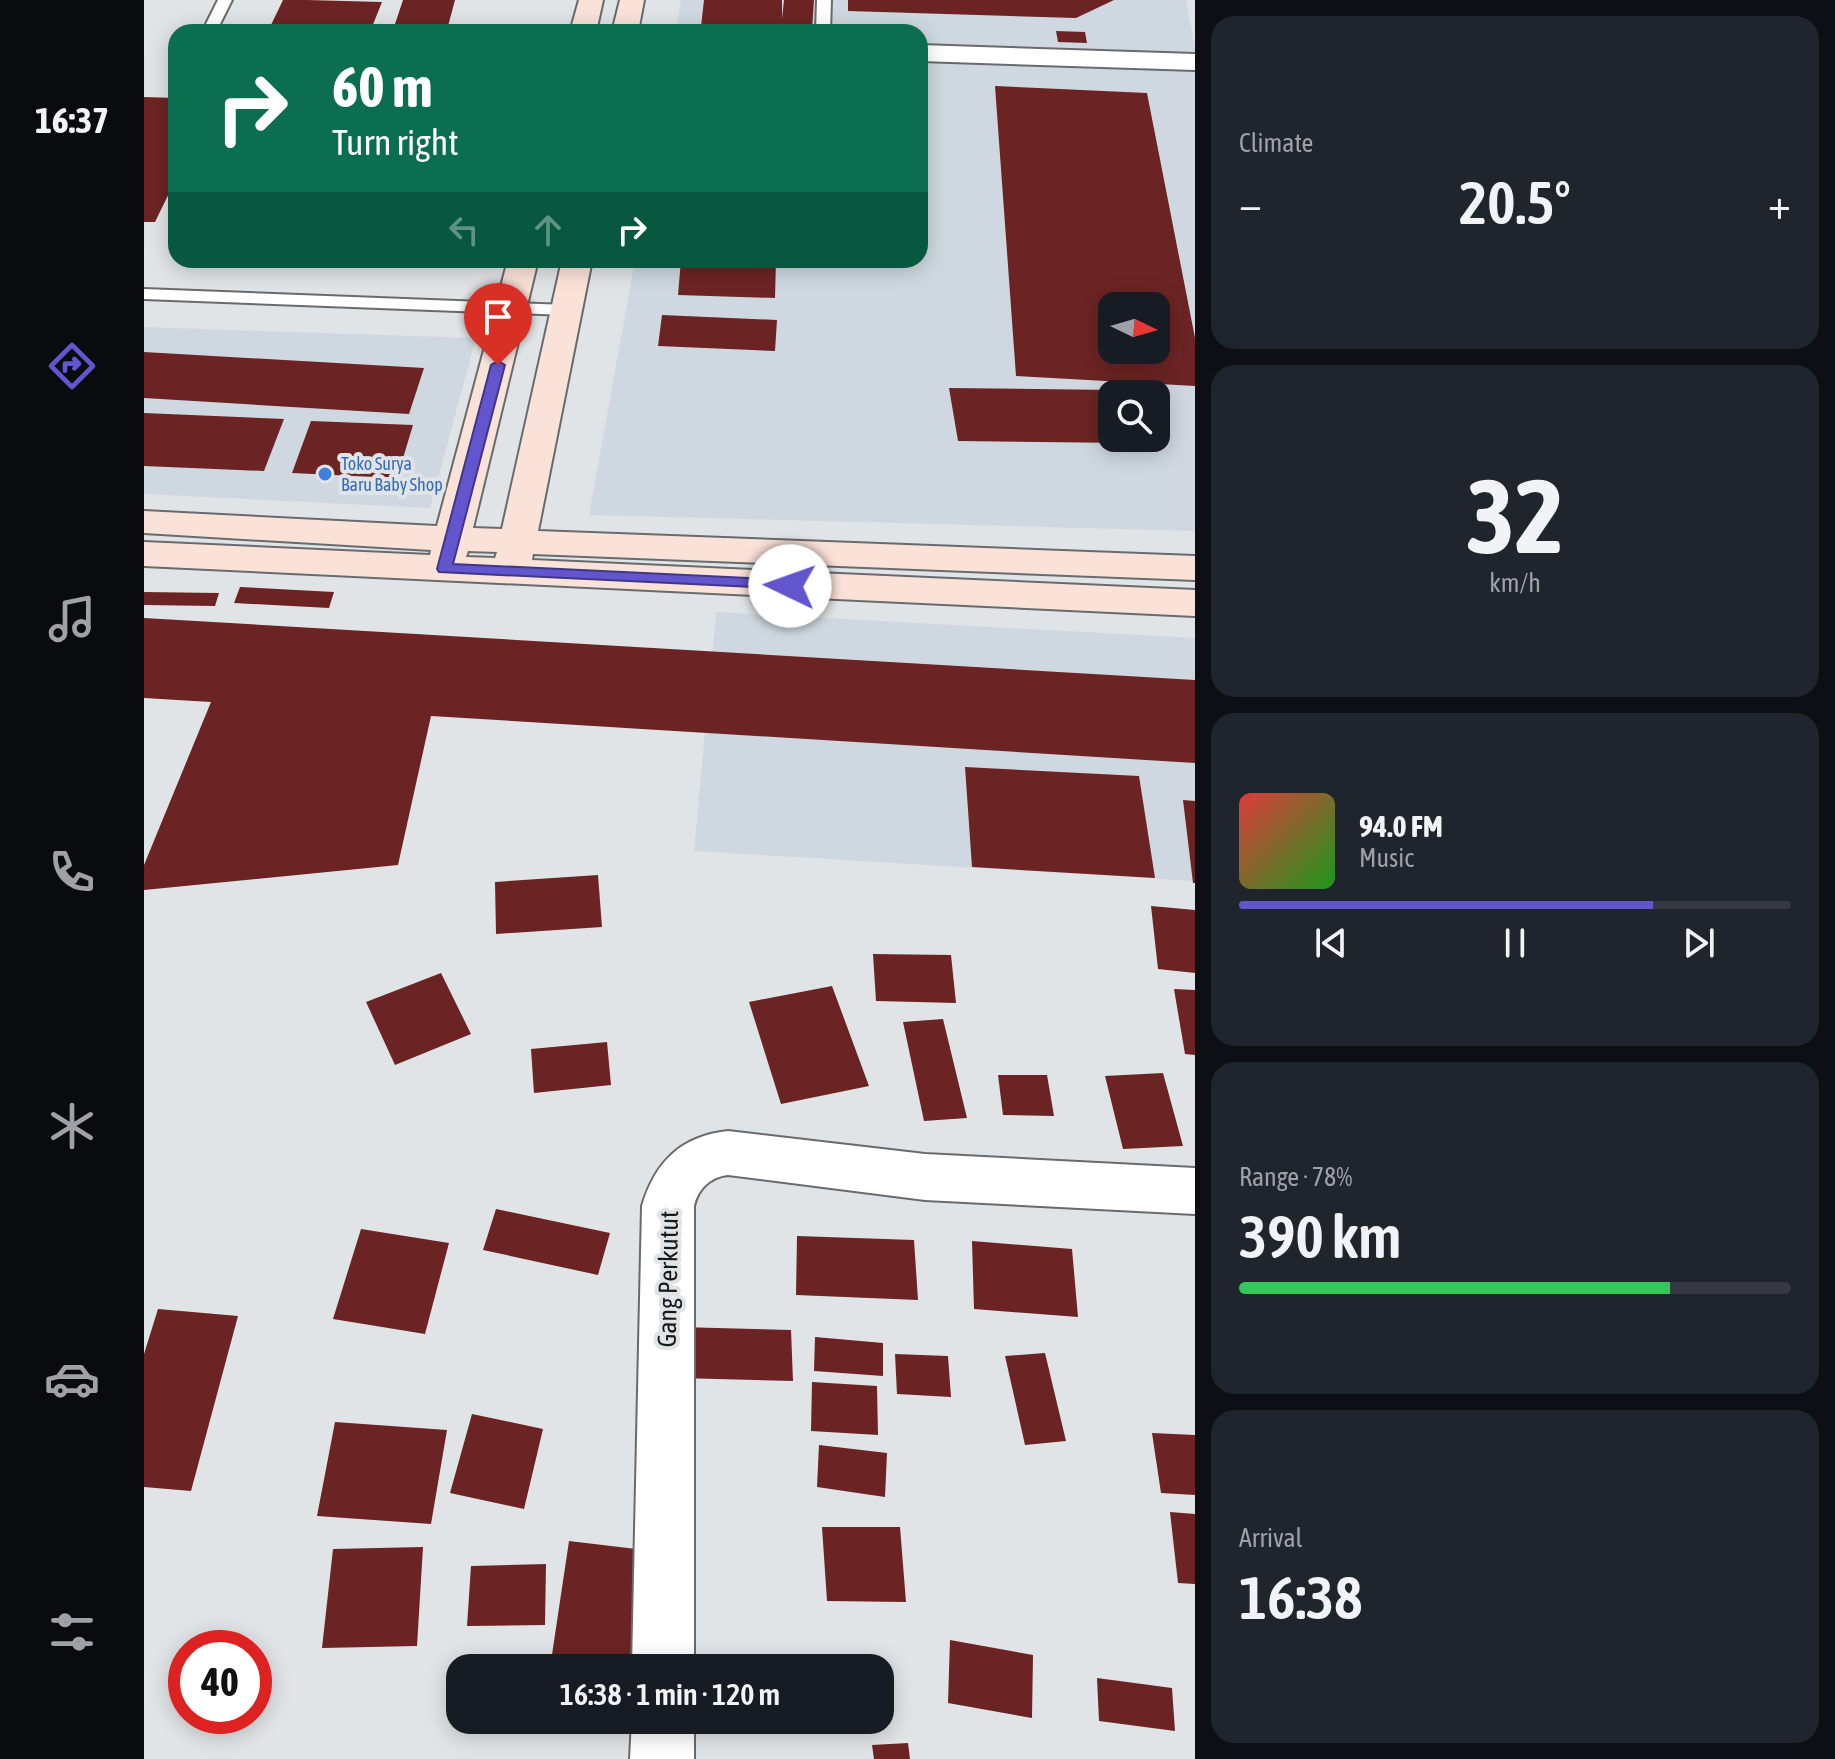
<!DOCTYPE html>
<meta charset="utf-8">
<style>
:root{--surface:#171b24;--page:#20242c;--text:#f1f3f6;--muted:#9ea1a6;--line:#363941;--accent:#6255cd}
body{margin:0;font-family:"Asap Condensed",sans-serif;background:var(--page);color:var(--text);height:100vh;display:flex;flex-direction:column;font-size:30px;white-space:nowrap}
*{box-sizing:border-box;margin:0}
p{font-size:26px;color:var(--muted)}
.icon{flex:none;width:44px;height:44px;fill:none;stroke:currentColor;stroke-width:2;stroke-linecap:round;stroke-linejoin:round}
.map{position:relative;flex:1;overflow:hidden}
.panel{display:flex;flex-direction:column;gap:16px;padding:16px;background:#0d0f14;width:640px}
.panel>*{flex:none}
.hud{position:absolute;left:24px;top:24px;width:760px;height:244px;border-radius:24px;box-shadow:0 4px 20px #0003;background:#0b6e4f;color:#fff;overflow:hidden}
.needle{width:52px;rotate:95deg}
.tools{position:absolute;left:954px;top:292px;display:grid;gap:16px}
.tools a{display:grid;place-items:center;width:72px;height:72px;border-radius:16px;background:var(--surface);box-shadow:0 4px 20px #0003;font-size:40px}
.speed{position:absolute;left:24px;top:1630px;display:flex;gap:16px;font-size:40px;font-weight:700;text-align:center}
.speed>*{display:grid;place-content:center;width:104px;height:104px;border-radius:50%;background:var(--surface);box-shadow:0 4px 20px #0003;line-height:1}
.speed .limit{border:12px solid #d22;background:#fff;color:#111}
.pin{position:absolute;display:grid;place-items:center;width:68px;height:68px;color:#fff;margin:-82px -34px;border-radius:50% 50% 50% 0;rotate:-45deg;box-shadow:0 0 8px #0007}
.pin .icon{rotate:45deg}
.me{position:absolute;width:88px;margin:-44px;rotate:273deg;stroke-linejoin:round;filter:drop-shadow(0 0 6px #0008)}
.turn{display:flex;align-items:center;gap:28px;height:168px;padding:0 32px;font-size:36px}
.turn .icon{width:104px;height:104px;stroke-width:2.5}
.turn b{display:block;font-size:56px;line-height:68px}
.lanes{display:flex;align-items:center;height:76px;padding:0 32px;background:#0003;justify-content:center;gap:40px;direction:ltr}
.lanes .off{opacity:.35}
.big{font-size:60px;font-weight:600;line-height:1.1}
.panel .card{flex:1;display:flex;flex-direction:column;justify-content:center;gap:12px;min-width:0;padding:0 28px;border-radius:24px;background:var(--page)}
.panel .dial{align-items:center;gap:0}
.dial b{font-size:104px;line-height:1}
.song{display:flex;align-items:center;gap:24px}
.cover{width:96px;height:96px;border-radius:12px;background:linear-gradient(135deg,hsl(0 70% 55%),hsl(120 70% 35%))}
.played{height:8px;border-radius:4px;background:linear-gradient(90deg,var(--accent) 75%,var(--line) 75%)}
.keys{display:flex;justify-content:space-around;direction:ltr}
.heat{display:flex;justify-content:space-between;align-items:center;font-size:44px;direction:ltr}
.charge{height:12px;border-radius:6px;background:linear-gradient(90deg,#34c759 78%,var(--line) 0)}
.trip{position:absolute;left:302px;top:1654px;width:448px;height:80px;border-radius:24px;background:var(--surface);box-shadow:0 4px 20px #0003;font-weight:600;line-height:80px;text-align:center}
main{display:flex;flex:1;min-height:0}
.dock{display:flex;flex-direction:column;width:144px;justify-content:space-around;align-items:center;background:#090b0e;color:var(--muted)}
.dock .icon{width:56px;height:56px}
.dock .active{color:var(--accent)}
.dock b{font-size:36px;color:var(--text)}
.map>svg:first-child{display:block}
.built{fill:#cfd8e0;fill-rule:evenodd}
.building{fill:#6b2423;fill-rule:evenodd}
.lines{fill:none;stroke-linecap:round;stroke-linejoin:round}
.lane-casing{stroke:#686b6d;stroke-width:4}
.street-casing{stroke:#686b6d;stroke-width:4}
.secondary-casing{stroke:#686b6d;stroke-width:4}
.lane{fill:#fff;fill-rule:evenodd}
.street{fill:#fff;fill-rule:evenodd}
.secondary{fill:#fbe2d9;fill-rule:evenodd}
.route{fill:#6255cd;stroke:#403785;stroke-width:2}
.shop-dot{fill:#3f7fe0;stroke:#e1e4e6;stroke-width:3}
.labels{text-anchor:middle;stroke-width:8;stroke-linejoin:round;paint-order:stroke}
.far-shop-label{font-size:18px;fill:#366cbe;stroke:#e1e4e6;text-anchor:start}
.near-street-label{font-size:26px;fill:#18191a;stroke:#e1e4e6}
</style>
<main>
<nav class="dock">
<b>16:37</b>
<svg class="icon active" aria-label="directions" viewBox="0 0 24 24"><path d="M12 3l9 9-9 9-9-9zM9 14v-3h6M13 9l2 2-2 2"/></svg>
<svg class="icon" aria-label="music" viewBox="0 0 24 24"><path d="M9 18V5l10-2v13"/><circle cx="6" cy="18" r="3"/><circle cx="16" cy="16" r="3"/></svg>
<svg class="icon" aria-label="phone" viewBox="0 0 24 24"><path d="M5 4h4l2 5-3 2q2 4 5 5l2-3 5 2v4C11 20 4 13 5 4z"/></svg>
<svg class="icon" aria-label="climate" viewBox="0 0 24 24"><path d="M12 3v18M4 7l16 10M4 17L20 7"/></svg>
<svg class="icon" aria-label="car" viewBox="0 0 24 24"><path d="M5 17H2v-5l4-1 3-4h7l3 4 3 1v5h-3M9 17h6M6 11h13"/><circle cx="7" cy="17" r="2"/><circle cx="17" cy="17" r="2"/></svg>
<svg class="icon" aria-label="filters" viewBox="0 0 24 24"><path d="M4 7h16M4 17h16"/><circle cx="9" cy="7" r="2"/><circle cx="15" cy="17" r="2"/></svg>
</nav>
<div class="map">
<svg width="1051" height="1759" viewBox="0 0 1051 1759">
<rect width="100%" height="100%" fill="#e1e4e6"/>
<!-- built -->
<path class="built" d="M 537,0 L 1042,0 L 1051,48 L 1051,531 L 445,515 L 491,260 L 776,260 L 776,32 L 532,32 ZM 968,306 L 1012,306 L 1012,350 L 968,350 ZM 968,394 L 1012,394 L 1012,438 L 968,438 Z
M 0,327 L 332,338 L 286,508 L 0,494 Z
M 572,612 L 1051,638 L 1051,881 L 550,851 Z"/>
<!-- building -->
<path class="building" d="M 139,0 L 163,0 L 238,2 L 228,27 L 127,25 Z
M 259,0 L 311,0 L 303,30 L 249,30 Z
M 560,0 L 638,0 L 638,19 L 640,0 L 670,0 L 668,30 L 557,27 Z
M 704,0 L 970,0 L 932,18 L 704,11 Z
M 912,31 L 941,32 L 943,43 L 914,42 Z
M 851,86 L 1003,93 L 1051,338 L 1051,386 L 872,376 ZM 968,306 L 1012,306 L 1012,350 L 968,350 Z
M 0,97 L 32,98 L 32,179 L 11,222 L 0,222 Z
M 537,260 L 632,260 L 631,298 L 534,295 Z
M 518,315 L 633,320 L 631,351 L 514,346 Z
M 0,352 L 280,368 L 265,414 L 0,398 Z
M 805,388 L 969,390 L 968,438 L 982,438 L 983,443 L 814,441 Z
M 0,413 L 140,419 L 120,471 L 0,466 Z
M 167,421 L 269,425 L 253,478 L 148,473 Z
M 96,587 L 190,592 L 185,608 L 90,603 Z
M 0,592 L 75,593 L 71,606 L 0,605 Z
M 0,618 L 1051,680 L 1051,763 L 287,716 L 254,865 L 0,890 L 0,865 L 67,702 L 0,698 Z
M 821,767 L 995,776 L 1011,878 L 828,867 Z
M 1039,800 L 1051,801 L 1051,883 L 1049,883 Z
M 454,875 L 458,927 L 352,934 L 351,882 Z
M 1007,906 L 1051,910 L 1051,973 L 1014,969 Z
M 729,954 L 807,955 L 812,1003 L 732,1001 Z
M 297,973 L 327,1034 L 251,1065 L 222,1002 Z
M 688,986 L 725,1086 L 637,1104 L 605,1002 Z
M 1030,989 L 1051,990 L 1051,1055 L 1041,1054 Z
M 799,1019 L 823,1118 L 780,1121 L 759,1022 Z
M 463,1042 L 467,1085 L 390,1093 L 387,1049 Z
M 1019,1073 L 1039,1146 L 979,1149 L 961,1076 Z
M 854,1075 L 903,1075 L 910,1116 L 859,1115 Z
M 352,1209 L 466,1233 L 454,1275 L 339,1250 Z
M 217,1229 L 305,1243 L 281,1334 L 189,1319 Z
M 653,1236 L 770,1240 L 774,1300 L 652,1295 Z
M 828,1241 L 928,1249 L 934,1317 L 830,1309 Z
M 14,1309 L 94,1316 L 47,1491 L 0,1487 L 0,1354 Z
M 535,1327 L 647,1330 L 649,1381 L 535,1378 Z
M 671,1337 L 739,1343 L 739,1376 L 670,1371 Z
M 901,1353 L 922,1441 L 881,1445 L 861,1356 Z
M 751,1354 L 804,1356 L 807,1397 L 753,1394 Z
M 668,1382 L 733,1386 L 734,1435 L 667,1431 Z
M 328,1414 L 399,1429 L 380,1509 L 306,1493 Z
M 191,1422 L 303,1430 L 287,1524 L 173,1516 Z
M 1008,1433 L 1051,1435 L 1051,1495 L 1017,1493 Z
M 675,1445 L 743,1453 L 741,1497 L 673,1487 Z
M 1026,1512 L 1051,1514 L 1051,1584 L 1034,1583 Z
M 678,1527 L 756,1527 L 762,1602 L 683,1601 Z
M 425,1541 L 509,1551 L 495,1668 L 406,1668 Z
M 279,1547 L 273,1646 L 178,1648 L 189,1549 Z
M 402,1564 L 401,1625 L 323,1626 L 327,1566 Z
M 806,1640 L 889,1655 L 888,1718 L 804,1703 Z
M 953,1678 L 1028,1688 L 1031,1731 L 955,1721 Z
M 764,1743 L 766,1759 L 730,1759 L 728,1745 Z"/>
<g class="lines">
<defs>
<path id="lane" d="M 74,0 L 88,0 L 76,24 L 79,32 L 65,32 L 62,24 Z
M 673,0 L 687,0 L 686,32 L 672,32 Z
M 0,289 L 422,305 L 431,310 L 422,315 L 0,299 Z"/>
<path id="street" d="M 776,45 L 1051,54 L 1051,70 L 776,61 Z
M 584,1131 L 781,1154 L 1051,1168 L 1051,1214 L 781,1200 L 584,1175 C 566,1177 554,1189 550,1206 L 550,1668 L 488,1668 L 498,1206 C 511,1162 537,1136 584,1131 Z
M 488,1720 L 550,1720 L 550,1759 L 486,1759 Z"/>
<path id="secondary" d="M 435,0 L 459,0 L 452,32 L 426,32 Z
M 476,0 L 500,0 L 494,32 L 468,32 Z
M 364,260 L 394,260 L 329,528 L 358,529 L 418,260 L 448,260 L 394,531 L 1051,556 L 1051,580 L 389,554 L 388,560 L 1051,590 L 1051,616 L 0,566 L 0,542 L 286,555 L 287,550 L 0,533 L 0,511 L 293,526 ZM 324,551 L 353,552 L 351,558 L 322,557 Z"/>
</defs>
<!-- lane casing -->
<use href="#lane" class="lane-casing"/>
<!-- street casing -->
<use href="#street" class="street-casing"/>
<!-- secondary casing -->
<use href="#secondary" class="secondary-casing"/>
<!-- lane -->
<use href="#lane" class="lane"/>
<!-- street -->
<use href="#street" class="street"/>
<!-- secondary -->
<use href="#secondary" class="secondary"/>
</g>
<!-- route -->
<path class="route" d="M 354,361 L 361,365 L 309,564 L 646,580 L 652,582 L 652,589 L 295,572 L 293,569 L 347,365 Z"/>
<!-- markers -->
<circle class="shop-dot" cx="181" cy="474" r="8"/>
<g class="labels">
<!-- far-shop labels -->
<g class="far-shop-label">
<text x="197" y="470">Toko Surya<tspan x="197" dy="21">Baru Baby Shop</tspan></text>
</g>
<!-- near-street labels -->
<g class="near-street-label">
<text transform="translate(524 1279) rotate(-89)" y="9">Gang Perkutut</text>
</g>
</g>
</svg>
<div class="tools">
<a><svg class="needle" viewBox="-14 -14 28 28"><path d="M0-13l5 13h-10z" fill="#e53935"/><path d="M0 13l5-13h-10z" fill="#9ea1a6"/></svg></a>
<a><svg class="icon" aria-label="search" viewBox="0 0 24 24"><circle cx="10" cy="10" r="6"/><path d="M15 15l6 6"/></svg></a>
</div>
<div class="speed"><div class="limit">40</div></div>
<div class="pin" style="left:354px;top:365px;background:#d93025"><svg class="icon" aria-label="arrive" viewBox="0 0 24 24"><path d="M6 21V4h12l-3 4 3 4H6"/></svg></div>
<svg class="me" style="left:646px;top:586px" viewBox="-20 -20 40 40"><circle r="19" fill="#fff"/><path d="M0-13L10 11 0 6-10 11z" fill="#6255cd"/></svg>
<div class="trip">16:38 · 1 min · 120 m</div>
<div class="hud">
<div class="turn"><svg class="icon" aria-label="right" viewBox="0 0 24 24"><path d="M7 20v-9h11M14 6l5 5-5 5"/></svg><div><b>60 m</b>Turn right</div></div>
<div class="lanes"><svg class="icon off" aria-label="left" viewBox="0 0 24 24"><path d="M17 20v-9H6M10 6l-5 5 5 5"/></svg><svg class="icon off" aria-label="ahead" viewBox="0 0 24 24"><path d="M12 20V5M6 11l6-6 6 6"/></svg><svg class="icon" aria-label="right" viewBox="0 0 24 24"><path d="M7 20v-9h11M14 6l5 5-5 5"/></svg></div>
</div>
</div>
<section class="panel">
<div class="card"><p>Climate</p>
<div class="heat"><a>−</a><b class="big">20.5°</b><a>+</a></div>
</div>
<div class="card dial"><b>32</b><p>km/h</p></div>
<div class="card">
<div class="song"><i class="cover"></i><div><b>94.0 FM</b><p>Music</p></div></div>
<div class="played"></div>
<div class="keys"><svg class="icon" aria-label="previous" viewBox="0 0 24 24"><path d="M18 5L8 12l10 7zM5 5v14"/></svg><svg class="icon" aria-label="pause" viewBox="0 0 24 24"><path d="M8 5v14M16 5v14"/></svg><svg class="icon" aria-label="next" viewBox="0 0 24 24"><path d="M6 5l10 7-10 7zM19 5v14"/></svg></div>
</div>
<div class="card"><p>Range · 78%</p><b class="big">390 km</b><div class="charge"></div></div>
<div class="card"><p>Arrival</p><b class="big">16:38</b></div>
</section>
</main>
